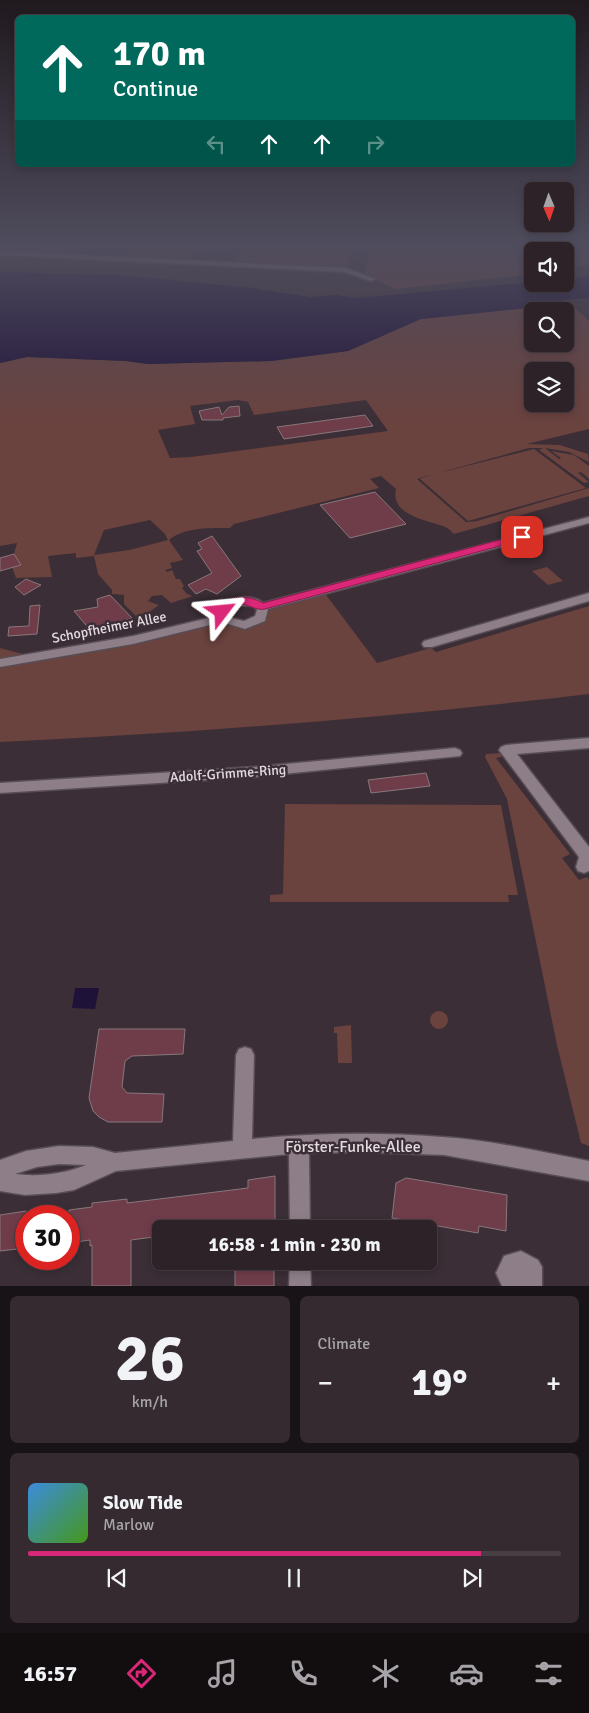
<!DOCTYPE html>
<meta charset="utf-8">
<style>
:root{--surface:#2c2228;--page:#342a30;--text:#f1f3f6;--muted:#a6a4a8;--line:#483f45;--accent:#db2777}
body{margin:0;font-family:Signika,sans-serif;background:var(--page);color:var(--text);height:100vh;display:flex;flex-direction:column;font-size:19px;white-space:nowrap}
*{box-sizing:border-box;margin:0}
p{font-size:16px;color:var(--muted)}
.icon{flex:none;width:28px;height:28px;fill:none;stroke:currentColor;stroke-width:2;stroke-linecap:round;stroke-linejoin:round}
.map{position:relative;height:1286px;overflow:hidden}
.sheet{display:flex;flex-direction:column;gap:10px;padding:10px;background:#181316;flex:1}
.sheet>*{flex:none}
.guide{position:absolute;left:15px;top:15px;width:560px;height:152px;border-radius:8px;box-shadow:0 2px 8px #0003,0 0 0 1px var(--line);background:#00695c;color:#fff;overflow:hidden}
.needle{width:32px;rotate:178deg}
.fabs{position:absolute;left:524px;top:182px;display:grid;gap:10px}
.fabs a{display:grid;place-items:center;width:50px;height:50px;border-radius:8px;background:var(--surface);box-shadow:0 2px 8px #0003,0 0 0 1px var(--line);font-size:25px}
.speed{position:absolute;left:15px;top:1205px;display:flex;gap:10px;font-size:25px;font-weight:700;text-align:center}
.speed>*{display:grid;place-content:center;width:65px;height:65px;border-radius:50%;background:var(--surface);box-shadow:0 2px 8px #0003,0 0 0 1px var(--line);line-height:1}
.speed .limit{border:8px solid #d22;background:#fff;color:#111}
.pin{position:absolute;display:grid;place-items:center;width:42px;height:42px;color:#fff;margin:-21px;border-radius:10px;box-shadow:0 2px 8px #0006}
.me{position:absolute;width:55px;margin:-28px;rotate:61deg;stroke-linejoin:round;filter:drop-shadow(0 0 4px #0008)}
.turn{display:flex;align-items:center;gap:18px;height:105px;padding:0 15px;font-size:22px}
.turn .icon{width:65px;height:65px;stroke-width:2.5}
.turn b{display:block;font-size:35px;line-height:42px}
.lanes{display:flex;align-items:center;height:48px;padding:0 15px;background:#0003;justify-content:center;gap:25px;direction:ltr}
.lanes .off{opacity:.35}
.big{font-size:38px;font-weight:700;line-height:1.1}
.sheet .widget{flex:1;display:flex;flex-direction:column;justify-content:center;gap:8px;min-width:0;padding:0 18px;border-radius:8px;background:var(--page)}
.sheet .dial{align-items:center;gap:0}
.dial b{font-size:65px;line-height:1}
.song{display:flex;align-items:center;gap:15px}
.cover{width:60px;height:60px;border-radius:8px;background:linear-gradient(135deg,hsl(210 70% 55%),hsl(100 70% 35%))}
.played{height:5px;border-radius:2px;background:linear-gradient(90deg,var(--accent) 85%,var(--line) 85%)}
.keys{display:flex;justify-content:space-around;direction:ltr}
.heat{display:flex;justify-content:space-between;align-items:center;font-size:28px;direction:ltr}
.sheet .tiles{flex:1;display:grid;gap:10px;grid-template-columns:1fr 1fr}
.widget:last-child{grid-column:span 2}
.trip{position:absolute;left:152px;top:1220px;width:285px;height:50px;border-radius:8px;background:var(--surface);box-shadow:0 2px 8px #0003,0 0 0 1px var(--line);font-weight:700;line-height:50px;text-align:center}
.menu{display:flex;height:80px;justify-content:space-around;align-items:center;background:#120e10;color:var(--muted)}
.menu .icon{width:35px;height:35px}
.menu .active{color:var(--accent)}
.menu b{font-size:22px;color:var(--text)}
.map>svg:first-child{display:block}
.green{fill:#6a423e;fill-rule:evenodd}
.water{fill:#1f1239}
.building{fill:#6f3d4a;stroke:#88777b}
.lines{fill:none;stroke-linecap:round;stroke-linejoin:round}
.minor-casing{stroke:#584d54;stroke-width:3}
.minor{fill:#8d7e87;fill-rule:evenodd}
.route{fill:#db2777;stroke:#8e194d}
.labels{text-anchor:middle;stroke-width:5;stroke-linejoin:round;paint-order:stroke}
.street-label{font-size:14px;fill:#e4dbe0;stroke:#3b2e36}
.near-street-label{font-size:16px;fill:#e4dbe0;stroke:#3b2e36}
</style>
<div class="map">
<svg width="589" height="1286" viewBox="0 0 589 1286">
<rect width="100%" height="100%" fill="#3b2e36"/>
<!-- green -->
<path class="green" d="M 0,244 L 79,244 L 68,257 L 0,253 Z
M 131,244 L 201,244 L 188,263 L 120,259 Z
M 245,244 L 353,244 L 346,270 L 233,265 Z
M 372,244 L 589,244 L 589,264 L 565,269 L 565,251 L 532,251 L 532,274 L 396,289 L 364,275 Z
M 566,300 L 589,321 L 589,429 L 527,444 L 560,445 L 588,454 L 589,462 L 569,452 L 545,448 L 559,459 L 561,458 L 551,451 L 574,455 L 589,466 L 589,479 L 581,472 L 578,473 L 589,482 L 584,483 L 539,450 L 543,448 L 529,448 L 417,479 L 466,522 L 477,521 L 589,488 L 589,496 L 454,534 C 451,531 448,528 445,527 C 428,520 390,516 396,489 L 381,476 L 370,479 L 379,488 L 234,524 L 230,528 C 211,528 184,527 169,540 L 183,560 L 170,563 L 172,568 L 165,570 L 167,572 L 172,570 L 176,579 L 180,579 L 184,586 L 182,588 L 187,594 L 193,596 L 171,603 L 162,595 L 152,596 L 148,601 L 159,605 L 144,616 L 137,617 L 124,604 L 124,595 L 112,594 L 112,590 L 98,574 L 94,556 L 76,558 L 76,553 L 48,556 L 52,577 L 16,578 L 12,567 L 21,565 L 14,554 L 17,543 L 0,546 L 0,363 L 27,357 L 126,361 L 148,364 L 271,361 L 348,351 L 421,319 L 545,306 ZM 532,311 L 565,311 L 565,344 L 532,344 ZM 532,371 L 565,371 L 565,404 L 532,404 ZM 238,400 L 248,402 L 254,415 L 366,400 L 388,431 L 191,457 L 170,458 L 158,430 L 195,424 L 190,406 ZM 150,520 L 165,534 L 168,540 L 129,550 L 94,555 L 104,530 Z
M 534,449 L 586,488 L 468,521 L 419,478 Z
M 547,567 L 563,581 L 548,585 L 532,571 Z
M 324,592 L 377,663 L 431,648 L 436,652 L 589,606 L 589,694 C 393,717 197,733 0,742 L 0,648 L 34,657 L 224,618 L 245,625 L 263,610 Z
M 502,753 L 504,756 L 496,758 L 570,854 L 562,858 L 579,880 L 587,877 L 589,880 L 589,1146 L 581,1143 L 557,1045 L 507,799 L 485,757 L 486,754 Z
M 285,804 L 501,805 L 518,895 L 508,895 L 509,902 L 270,902 L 270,895 L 283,894 Z
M430 1020a9 9 0 1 1 18 0a9 9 0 1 1-18 0Z
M 351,1025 L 352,1063 L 338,1063 L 337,1033 L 334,1033 L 334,1027 Z"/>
<!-- water -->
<path class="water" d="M 0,272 L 119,275 L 252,288 L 310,297 L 336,295 L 357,298 L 532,282 L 532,284 L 565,284 L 565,279 L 589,276 L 589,298 L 566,300 L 545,306 L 421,319 L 348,351 L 271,361 L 148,364 L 126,361 L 27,357 L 0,363 Z
M 75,988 L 99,988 L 95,1009 L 72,1008 Z"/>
<!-- building -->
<path class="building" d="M 239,406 L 240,416 L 223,418 L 223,420 L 202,420 L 199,411 L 219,407 L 222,415 L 229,407 Z
M 365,415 L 373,426 L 284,439 L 277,427 Z
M 375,492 L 406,524 L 350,538 L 320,505 Z
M 212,536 L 241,576 L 217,594 L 206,589 L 196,594 L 188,585 L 212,573 L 197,551 L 202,549 L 198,543 Z
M 14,554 L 21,565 L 0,571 L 0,558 Z
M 26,579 L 33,582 L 41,585 L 24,595 L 15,587 Z
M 110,595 L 132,618 L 107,627 L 109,628 L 91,631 L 74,611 L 98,607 L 97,599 Z
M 40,605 L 37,634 L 8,636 L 9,627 L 29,626 L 30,606 Z
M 426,773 L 430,786 L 371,793 L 368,780 Z
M 99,1029 L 185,1029 L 183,1054 L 132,1056 L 125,1061 L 122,1087 L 127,1093 L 164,1094 L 162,1122 L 108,1122 L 99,1117 L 93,1111 L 89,1098 Z
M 275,1176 L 275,1229 L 232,1229 L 232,1222 L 193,1227 L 192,1229 L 161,1229 L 161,1236 L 131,1240 L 131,1286 L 92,1286 L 92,1245 L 90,1246 L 90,1240 L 69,1243 L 69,1210 L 92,1207 L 92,1203 L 127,1199 L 127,1203 L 248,1188 L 248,1180 Z
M 406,1178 L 507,1195 L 506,1231 L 479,1226 L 478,1233 L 392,1218 L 396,1183 Z
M 26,1211 L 26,1248 L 0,1251 L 0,1215 Z
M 235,1261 L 274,1261 L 274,1286 L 235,1286 Z"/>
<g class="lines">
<defs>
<path id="minor" d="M 0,251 L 346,268 L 375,279 L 371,281 L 345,272 L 0,255 Z
M 589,517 L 589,523 L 268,609 L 265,621 L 245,629 L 222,622 L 133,644 L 0,667 L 0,659 L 133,636 L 217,616 L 217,611 C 224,597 251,593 263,603 ZM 236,605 L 253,606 L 257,610 L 255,616 L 244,621 L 231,618 L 228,614 L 229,611 Z
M 589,593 L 589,601 L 432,647 L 424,647 L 422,644 L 424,641 Z
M 589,738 L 589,748 L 517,754 L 589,847 L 589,871 L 584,873 L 578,871 L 576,867 L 579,857 L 499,750 L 501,747 L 506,745 Z
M 455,748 L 460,750 L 462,753 L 460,756 L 254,777 L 0,793 L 0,783 L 254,767 Z
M 245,1047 L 251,1049 L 254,1055 L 252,1139 C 315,1133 379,1132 442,1137 C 491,1140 541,1152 589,1161 L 589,1181 L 444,1155 L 362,1152 L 309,1153 L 310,1229 L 290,1229 L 289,1154 L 116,1171 L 74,1190 L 56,1193 L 25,1195 L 0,1191 L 0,1160 L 26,1151 L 59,1146 L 93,1147 L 115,1153 L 233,1141 L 236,1055 L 239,1049 ZM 59,1164 L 86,1165 C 64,1174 38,1177 15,1174 L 37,1167 Z
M 521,1251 L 538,1260 L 542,1267 L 542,1286 L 502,1286 L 496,1273 L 504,1256 Z
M 290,1261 L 310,1261 L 311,1286 L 289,1286 Z"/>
</defs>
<!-- minor casing -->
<use href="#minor" class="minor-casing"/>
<!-- minor -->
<use href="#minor" class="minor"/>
</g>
<!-- sky -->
<linearGradient id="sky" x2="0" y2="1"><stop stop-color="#20191e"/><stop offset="0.58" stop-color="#4f4c5d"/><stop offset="1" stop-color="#4f4c5d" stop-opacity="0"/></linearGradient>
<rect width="589" height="424" fill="url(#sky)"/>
<!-- route -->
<path class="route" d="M 522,534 L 526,535 L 526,539 L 265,609 C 250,612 240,593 226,614 L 218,614 L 217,612 C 226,595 247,594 263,603 Z"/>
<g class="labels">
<!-- street labels -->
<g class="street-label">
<text transform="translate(109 627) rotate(-11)" y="5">Schopfheimer Allee</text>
<text transform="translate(228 773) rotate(-4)" y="5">Adolf-Grimme-Ring</text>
</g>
<!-- near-street labels -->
<g class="near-street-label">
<text x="353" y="1152">Förster-Funke-Allee</text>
</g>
</g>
</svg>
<div class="fabs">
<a><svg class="needle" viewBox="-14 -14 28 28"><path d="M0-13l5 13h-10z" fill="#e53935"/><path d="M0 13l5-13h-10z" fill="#a6a4a8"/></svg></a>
<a><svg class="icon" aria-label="sound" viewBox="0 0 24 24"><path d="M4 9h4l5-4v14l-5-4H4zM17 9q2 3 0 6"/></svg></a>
<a><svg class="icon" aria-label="search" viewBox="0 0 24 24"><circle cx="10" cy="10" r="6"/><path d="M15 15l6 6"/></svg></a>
<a><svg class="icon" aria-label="layers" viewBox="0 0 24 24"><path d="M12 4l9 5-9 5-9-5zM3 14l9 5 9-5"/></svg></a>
</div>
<div class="speed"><div class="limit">30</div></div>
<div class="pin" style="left:522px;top:537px;background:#d93025"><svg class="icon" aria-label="arrive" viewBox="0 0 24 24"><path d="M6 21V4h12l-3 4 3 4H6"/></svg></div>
<svg class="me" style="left:222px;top:612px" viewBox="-20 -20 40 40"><path d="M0-17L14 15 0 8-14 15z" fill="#db2777" stroke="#fff" stroke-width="4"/></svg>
<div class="trip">16:58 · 1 min · 230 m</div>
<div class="guide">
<div class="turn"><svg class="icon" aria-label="ahead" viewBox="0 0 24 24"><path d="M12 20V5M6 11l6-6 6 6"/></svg><div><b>170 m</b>Continue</div></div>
<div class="lanes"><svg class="icon off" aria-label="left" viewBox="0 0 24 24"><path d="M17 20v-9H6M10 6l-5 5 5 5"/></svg><svg class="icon" aria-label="ahead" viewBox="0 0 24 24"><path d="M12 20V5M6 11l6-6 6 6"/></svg><svg class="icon" aria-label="ahead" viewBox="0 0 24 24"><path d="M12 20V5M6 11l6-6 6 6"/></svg><svg class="icon off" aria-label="right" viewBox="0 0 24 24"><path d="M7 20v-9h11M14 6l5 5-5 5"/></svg></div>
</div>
</div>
<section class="sheet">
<div class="tiles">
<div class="widget dial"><b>26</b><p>km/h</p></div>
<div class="widget"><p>Climate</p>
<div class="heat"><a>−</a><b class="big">19°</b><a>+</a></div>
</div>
<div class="widget">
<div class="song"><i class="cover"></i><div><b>Slow Tide</b><p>Marlow</p></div></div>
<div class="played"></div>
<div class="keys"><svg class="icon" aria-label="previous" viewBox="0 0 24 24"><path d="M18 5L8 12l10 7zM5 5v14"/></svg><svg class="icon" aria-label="pause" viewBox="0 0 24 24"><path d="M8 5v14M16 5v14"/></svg><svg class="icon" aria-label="next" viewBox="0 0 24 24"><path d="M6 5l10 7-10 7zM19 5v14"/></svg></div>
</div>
</div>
</section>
<nav class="menu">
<b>16:57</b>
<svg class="icon active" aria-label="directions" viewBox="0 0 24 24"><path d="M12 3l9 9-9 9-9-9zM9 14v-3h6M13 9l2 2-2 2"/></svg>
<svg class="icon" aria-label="music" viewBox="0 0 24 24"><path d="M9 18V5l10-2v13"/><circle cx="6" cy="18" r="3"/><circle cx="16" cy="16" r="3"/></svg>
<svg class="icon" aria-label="phone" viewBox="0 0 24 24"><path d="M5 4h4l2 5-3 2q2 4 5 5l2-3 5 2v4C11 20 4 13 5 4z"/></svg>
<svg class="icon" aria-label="climate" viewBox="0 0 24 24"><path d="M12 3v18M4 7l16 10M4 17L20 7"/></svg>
<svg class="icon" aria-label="car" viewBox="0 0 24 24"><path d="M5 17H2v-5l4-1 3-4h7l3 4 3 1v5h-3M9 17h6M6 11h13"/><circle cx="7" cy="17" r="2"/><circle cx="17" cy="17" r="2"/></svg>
<svg class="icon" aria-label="filters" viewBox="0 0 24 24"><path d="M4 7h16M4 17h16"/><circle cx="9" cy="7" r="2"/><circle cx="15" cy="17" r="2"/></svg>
</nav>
